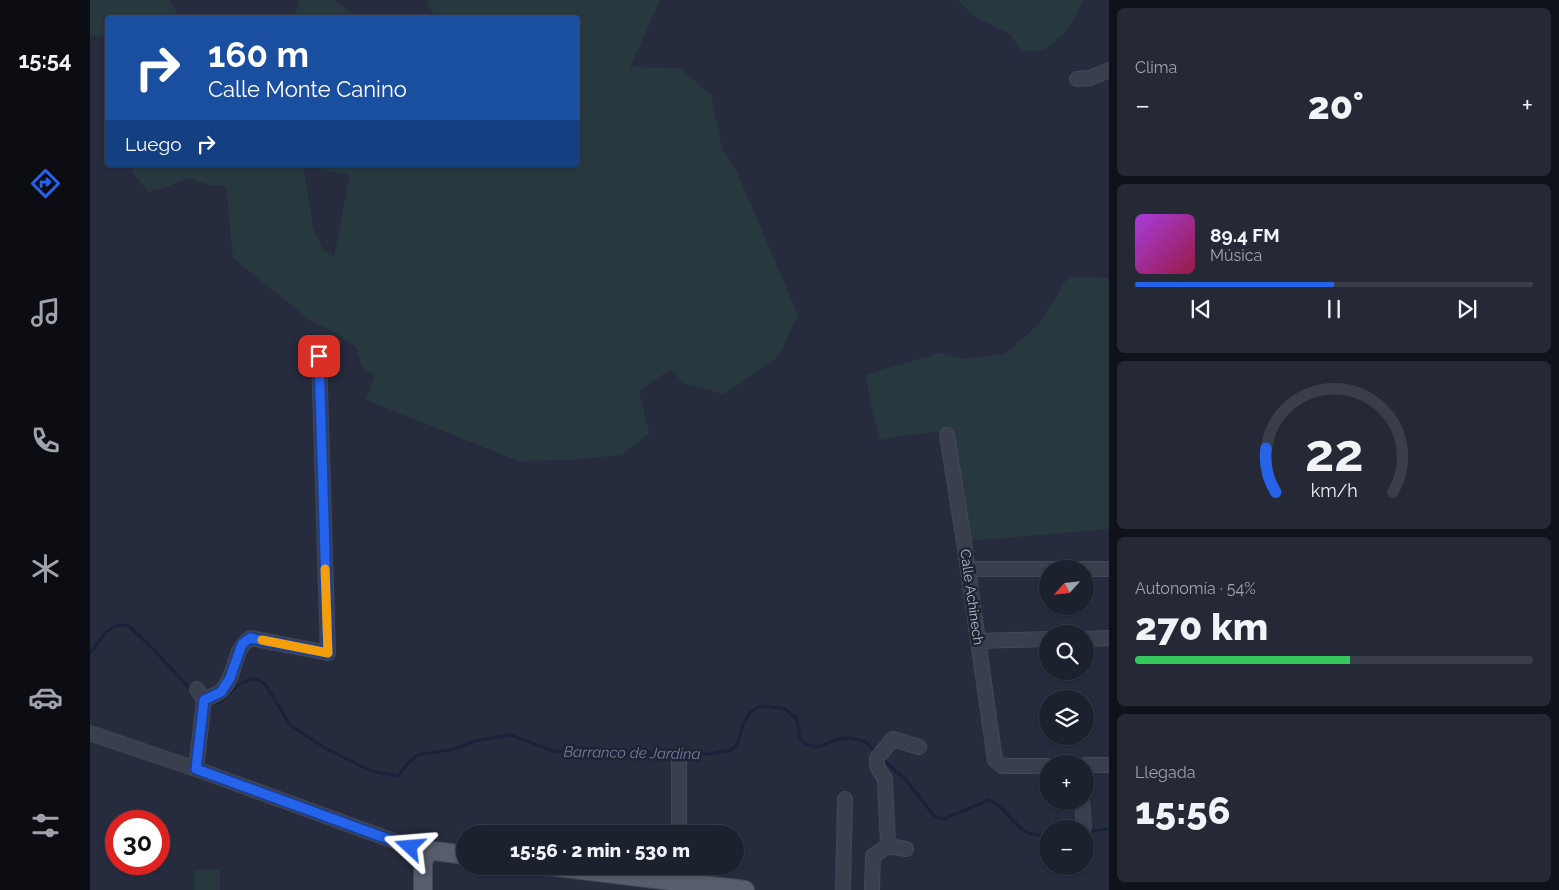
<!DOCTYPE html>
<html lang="es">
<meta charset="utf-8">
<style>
:root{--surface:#1c212e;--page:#252936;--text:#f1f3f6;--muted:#a0a3aa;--line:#3a3e4a;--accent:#2563eb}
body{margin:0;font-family:Raleway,sans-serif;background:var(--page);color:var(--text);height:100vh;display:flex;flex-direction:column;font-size:19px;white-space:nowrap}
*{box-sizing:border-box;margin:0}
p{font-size:16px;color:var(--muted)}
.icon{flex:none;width:28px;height:28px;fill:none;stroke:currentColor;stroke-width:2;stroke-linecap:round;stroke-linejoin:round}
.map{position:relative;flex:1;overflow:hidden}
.details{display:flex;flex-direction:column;gap:8px;padding:8px;background:#0f1219;width:450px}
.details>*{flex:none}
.banner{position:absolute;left:15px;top:15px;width:475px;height:152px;border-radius:5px;box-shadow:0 1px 4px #0004,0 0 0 1px var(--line);background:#1a4fa0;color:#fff;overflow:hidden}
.needle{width:32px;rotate:243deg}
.tools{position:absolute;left:949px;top:560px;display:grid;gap:10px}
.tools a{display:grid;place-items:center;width:55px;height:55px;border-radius:50%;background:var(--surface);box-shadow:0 1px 4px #0004,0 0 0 1px var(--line);font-size:25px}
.speed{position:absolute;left:15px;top:810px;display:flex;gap:10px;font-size:25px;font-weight:700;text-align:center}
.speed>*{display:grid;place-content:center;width:65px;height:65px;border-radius:50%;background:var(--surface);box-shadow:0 1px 4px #0004,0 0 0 1px var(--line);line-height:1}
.speed .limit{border:8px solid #d22;background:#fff;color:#111}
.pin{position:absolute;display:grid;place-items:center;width:42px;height:42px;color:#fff;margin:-21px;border-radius:10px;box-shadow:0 2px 8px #0006}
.me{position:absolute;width:55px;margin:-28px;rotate:289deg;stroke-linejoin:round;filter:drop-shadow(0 0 4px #0008)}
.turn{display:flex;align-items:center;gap:18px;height:105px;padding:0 20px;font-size:22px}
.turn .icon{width:65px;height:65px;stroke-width:2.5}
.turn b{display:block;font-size:35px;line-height:42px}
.then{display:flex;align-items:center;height:48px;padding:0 20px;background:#0003;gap:10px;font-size:19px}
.big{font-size:38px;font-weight:800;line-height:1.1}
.details .card{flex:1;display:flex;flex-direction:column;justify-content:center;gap:8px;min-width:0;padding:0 18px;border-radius:8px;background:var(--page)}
.details .dial{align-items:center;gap:0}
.dial svg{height:130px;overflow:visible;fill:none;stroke:var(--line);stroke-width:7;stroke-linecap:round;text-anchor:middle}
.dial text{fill:var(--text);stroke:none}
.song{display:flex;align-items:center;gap:15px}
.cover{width:60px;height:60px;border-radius:8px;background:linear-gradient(135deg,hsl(280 70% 55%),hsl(340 70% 35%))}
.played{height:5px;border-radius:2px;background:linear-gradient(90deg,var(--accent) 50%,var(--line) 50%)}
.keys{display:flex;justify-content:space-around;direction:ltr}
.heat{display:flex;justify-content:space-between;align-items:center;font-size:28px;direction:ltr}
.charge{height:8px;border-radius:4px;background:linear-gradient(90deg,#34c759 54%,var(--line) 0)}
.trip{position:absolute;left:366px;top:825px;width:288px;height:50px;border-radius:25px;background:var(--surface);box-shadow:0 1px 4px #0004,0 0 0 1px var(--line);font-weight:800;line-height:50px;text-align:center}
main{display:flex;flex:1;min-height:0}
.dock{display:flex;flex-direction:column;width:90px;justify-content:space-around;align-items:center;background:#0b0d12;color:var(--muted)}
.dock .icon{width:35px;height:35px}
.dock .active{color:var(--accent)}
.dock b{font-size:22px;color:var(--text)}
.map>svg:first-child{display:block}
.green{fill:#28383f;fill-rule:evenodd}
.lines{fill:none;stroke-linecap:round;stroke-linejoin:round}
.stream{stroke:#1a213b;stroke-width:3}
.minor-casing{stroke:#434857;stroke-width:16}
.major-casing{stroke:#434857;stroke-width:20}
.minor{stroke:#3a3f4e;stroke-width:14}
.major{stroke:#585d6e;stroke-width:18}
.route-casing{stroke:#184099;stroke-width:12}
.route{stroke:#2563eb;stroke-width:9}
.slow{stroke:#f59e0b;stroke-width:9}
.labels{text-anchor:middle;stroke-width:5;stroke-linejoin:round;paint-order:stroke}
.street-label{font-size:14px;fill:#b6bac9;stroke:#1f2433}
.water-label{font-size:15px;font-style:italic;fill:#727ea5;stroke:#1f2433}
</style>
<main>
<nav class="dock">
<b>15:54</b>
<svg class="icon active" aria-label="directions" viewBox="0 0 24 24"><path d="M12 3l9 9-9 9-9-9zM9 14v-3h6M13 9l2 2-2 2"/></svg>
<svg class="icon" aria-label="music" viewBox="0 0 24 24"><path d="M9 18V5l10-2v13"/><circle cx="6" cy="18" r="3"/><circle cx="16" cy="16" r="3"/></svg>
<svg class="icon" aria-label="phone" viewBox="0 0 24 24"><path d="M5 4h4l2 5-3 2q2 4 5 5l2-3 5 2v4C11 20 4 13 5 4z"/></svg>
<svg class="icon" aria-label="climate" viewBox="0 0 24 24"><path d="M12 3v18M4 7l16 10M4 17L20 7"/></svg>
<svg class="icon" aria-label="car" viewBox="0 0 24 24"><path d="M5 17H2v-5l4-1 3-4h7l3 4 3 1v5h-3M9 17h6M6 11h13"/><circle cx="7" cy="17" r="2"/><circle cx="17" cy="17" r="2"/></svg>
<svg class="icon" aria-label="filters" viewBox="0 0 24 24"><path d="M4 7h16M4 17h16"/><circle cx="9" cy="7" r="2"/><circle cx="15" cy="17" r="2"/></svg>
</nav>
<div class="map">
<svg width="1019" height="890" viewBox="0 0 1019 890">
<rect width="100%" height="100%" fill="#262c3e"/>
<!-- green -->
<path class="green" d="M 0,0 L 79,0 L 90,17 L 18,18 L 17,36 L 0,35 Z
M 209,0 L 244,0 L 267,17 L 205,17 Z
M 338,0 L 570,0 L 540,67 L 590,68 L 621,95 L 632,149 L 647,172 L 708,315 L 689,356 L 633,394 L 593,383 L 581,369 L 549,391 L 559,433 L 532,455 L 480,460 L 428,461 L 276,400 L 285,374 L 274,371 L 266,347 L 236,328 L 221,321 L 143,258 L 136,186 L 120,185 L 98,178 L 79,186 L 59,192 L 42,172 L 42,165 L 488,165 L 488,18 L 346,17 L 337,5 ZM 213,166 L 260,175 L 244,256 L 233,250 L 223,228 Z
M 868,0 L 994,0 L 977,30 L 955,50 L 931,51 L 920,34 L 882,15 Z
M 978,277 L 1019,278 L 1019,529 L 880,541 L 860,430 L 789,439 L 775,375 L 850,353 L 873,359 L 915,354 L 950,323 Z
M 104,870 L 130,870 L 130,890 L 104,890 Z"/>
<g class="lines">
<!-- stream -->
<path class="stream" d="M 0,653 L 16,632 L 25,626 L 38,625 L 65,651 L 102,691
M 121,704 L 130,702 L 148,685 L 161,679 L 167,679 L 175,684 L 200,725 L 237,749 L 281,771 L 308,776 L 318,763 L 328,755 L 365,749 L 385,741 L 420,735 L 464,751 L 493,755 L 569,752 L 620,754 L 641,750 L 647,745 L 654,722 L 660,712 L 668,707 L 675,706 L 695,709 L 707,719 L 710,738 L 716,744 L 728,747 L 748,739 L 761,738 L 776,742 L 786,753
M 791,758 L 815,779 L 845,817 L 854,819 L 899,800 C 922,809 929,844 958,833
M 996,832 L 1019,829"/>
<defs>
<path id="minor" d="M 987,79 L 1000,78 L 1019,70
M 857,435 L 873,535 L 905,760 L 912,766 L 958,766
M 878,569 L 1019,569
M 995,639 L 1019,638
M 889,641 L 958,639
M 114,700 C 119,697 127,695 132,690 C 147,675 142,651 160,638 L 238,653 L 229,356
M 0,733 L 106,769 L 337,853
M 995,765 L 1019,765
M 106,769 L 114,700 L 107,689
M 992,801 L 994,827
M 589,834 L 589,758
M 798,846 L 795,779 L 787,766 L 787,758 L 803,739 L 829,747
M 589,882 L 589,866
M 753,890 L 755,799
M 782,890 L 783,856 L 798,846 L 816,849"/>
<path id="major" d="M 458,866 L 655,890
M 333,890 L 333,862 L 337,853 L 345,851 L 375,855"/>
</defs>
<!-- minor casing -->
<use href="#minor" class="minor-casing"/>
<!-- major casing -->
<use href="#major" class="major-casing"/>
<!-- minor -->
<use href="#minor" class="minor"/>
<!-- major -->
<use href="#major" class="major"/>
</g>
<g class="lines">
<defs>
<path id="route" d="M 229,356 L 238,653 L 160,638 L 152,644 L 140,678 L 131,692 L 114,700 L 106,769 L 320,847"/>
</defs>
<!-- route casing -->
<use href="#route" class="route-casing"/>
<!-- route -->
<use href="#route" class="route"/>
<!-- slow -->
<path class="slow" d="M 172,640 L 238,653 L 235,569"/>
</g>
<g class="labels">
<!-- street labels -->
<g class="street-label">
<text transform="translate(882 597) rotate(82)" y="5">Calle Achinech</text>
</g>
<!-- water labels -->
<g class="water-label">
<text transform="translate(542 753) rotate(1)" y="5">Barranco de Jardina</text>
</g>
</g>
</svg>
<div class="tools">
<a><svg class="needle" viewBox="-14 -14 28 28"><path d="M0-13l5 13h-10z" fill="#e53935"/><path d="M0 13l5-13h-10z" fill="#a0a3aa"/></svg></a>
<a><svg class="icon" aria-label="search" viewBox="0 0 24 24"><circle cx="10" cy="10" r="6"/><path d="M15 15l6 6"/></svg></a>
<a><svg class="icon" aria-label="layers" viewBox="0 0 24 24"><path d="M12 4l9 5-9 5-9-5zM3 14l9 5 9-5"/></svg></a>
<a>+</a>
<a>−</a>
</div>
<div class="speed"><div class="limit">30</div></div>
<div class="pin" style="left:229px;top:356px;background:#d93025"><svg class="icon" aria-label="arrive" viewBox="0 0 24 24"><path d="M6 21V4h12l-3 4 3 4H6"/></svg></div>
<svg class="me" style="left:320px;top:847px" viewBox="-20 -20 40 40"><path d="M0-17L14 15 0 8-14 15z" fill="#2563eb" stroke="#fff" stroke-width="4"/></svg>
<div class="trip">15:56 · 2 min · 530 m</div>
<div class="banner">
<div class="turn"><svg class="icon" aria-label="right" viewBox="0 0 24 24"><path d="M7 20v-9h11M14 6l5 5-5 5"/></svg><div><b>160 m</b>Calle Monte Canino</div></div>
<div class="then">Luego<svg class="icon" aria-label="right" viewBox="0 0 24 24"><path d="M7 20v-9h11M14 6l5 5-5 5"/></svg></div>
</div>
</div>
<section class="details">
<div class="card"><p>Clima</p>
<div class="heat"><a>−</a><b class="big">20°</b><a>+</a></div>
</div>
<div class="card">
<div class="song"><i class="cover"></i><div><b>89.4 FM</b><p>Música</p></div></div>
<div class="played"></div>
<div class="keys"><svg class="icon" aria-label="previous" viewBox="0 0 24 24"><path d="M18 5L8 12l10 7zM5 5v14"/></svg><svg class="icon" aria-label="pause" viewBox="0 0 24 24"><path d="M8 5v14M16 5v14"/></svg><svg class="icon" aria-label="next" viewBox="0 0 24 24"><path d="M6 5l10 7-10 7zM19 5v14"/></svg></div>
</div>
<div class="card dial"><svg viewBox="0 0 100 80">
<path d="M14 69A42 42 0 1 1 86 69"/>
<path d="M14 69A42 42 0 0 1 8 42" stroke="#2563eb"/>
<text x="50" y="56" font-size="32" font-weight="700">22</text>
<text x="50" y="72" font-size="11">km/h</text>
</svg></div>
<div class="card"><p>Autonomía · 54%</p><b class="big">270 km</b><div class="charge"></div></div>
<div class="card"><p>Llegada</p><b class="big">15:56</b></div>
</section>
</main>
